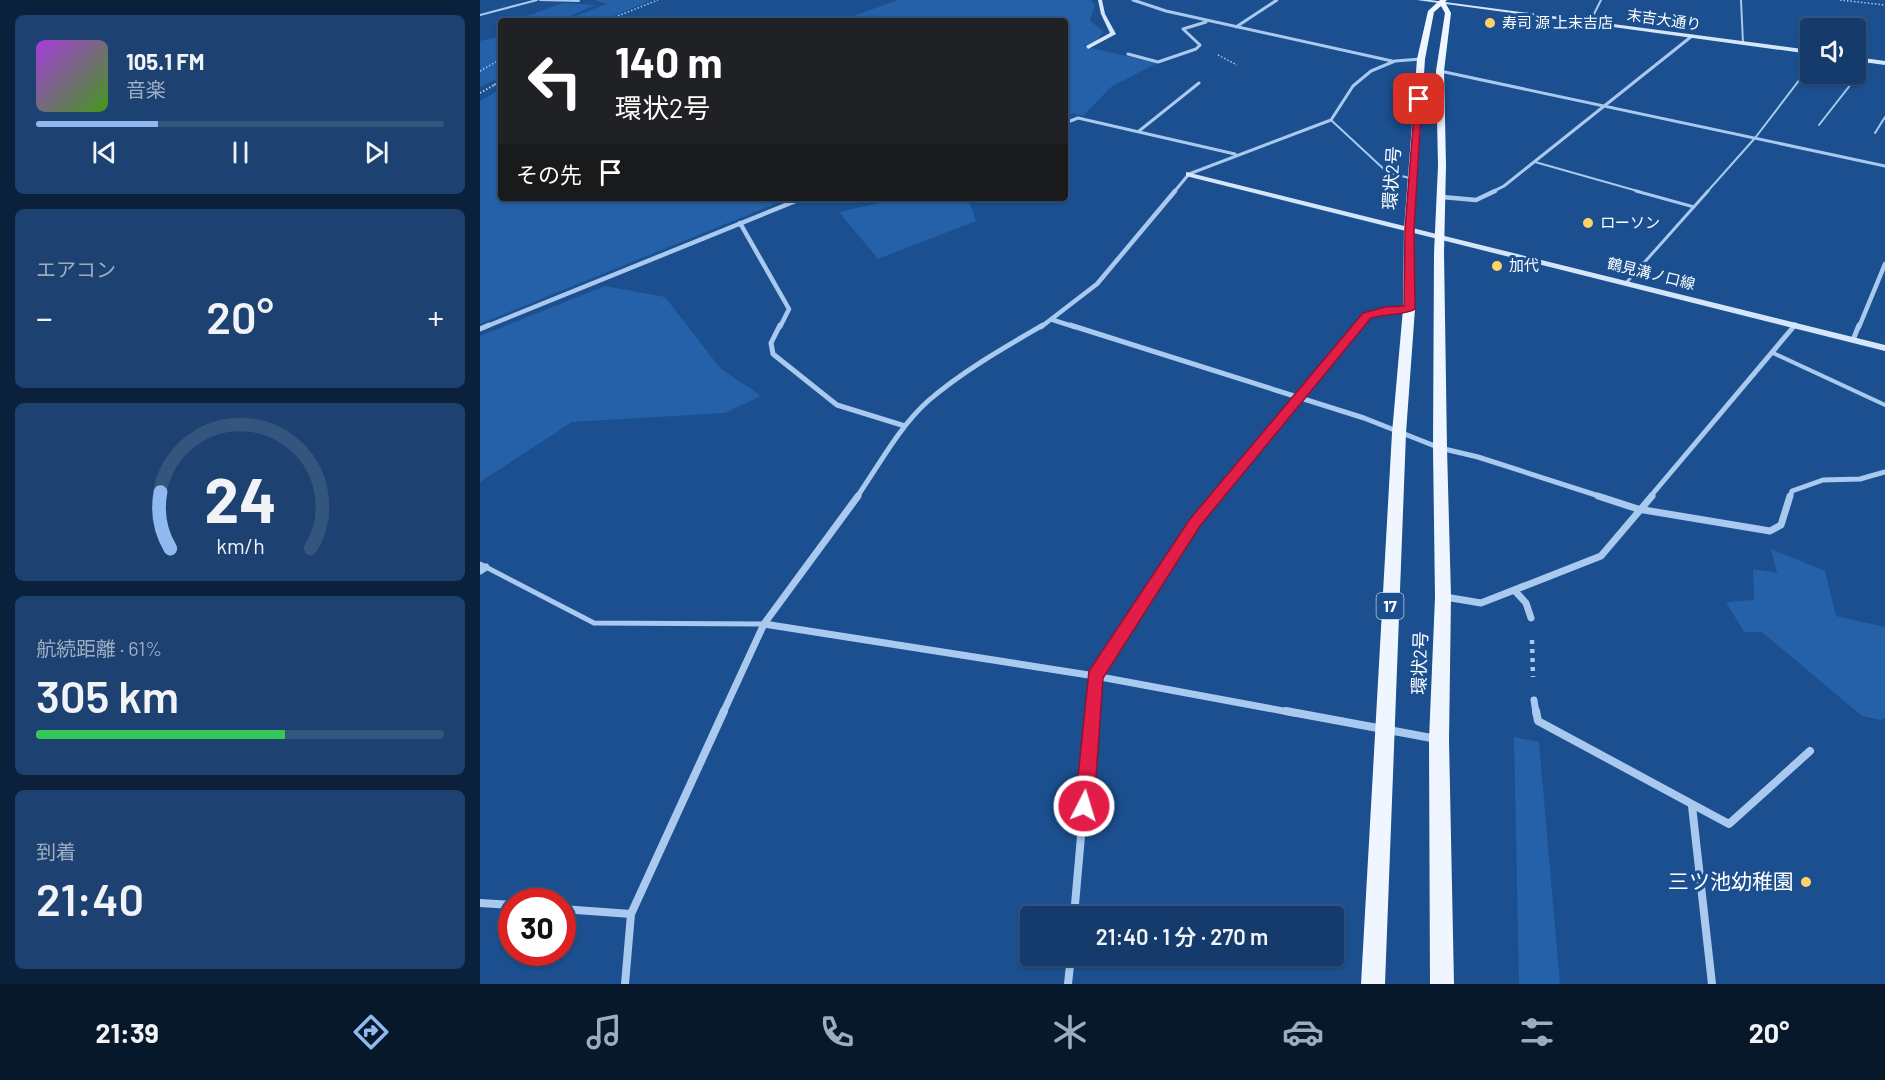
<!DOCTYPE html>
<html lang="ja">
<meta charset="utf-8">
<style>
:root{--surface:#143b6b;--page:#1d4271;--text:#f1f3f6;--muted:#9dadc1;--line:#33557e;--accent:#90b9f0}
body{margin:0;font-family:Barlow,"Noto Sans JP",sans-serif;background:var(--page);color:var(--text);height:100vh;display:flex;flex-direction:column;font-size:22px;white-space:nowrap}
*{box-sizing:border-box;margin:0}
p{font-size:20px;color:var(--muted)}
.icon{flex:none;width:33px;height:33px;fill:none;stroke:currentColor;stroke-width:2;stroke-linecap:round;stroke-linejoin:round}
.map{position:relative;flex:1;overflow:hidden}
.details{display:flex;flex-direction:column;gap:15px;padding:15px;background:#0b203b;width:480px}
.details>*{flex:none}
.hud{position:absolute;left:18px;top:18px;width:570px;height:183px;border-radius:6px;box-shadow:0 2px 4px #0004,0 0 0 2px var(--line);background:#202124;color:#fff;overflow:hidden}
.buttons{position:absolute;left:1320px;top:18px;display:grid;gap:12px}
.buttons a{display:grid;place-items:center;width:66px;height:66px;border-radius:6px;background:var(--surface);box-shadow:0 2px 4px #0004,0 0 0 2px var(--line);font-size:30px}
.speed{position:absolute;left:18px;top:888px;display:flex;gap:12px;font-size:30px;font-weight:700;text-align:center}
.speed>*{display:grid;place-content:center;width:78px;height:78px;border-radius:50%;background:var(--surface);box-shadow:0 2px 4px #0004,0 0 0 2px var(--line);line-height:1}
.speed .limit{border:9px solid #d22;background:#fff;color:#111}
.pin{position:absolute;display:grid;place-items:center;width:51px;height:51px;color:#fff;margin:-26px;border-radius:12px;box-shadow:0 3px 9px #0006}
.me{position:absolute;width:66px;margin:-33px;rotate:5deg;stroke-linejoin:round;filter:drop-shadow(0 0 4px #0008)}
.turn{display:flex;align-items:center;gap:21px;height:126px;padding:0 18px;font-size:27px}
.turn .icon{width:78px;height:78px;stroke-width:2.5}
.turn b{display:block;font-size:42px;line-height:51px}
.then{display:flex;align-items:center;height:57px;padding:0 18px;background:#0003;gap:12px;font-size:22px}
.big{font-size:45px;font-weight:600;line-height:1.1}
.details .widget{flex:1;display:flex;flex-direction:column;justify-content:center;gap:9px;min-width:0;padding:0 21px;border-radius:9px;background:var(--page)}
.details .dial{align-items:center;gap:0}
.dial svg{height:156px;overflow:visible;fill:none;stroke:var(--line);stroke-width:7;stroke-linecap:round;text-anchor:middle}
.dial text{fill:var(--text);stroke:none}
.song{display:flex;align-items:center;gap:18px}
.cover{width:72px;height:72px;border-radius:9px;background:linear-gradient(135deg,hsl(280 70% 55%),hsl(100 70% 35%))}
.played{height:6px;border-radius:3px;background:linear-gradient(90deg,var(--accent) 30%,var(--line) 30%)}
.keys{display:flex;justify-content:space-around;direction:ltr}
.heat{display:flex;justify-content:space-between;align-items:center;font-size:33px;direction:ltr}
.charge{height:9px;border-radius:4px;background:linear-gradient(90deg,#34c759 61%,var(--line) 0)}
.trip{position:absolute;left:540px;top:906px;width:324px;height:60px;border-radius:6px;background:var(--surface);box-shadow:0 2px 4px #0004,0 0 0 2px var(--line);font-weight:600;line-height:60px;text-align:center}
.tab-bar{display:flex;height:96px;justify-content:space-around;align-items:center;background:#08182b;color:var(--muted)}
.tab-bar .icon{width:42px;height:42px}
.tab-bar .selected{color:var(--accent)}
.tab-bar b{font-size:27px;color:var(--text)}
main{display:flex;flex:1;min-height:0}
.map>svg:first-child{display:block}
.green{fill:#2461a8}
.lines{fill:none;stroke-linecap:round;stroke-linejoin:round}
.path-far2{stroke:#a9c9ee;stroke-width:1.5;stroke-dasharray:1.5 2;stroke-linecap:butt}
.path-far1{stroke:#a9c9ee;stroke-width:2;stroke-dasharray:1.5 2;stroke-linecap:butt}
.path{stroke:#a9c9ee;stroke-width:4.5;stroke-dasharray:4 5;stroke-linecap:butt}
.lane-far3{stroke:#a9c9ee;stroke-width:2}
.lane-far2{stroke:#a9c9ee;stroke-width:3}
.lane-far1{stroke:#a9c9ee;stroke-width:4}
.lane{stroke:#a9c9ee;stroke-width:5}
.street-far4{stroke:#a9c9ee;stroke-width:3}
.street-far3{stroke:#a9c9ee;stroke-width:4.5}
.street-far2{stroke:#a9c9ee;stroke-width:5}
.street-far1{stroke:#a9c9ee;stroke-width:7}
.street{stroke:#a9c9ee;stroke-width:8}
.secondary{fill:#d6e6fa;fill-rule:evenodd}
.primary{fill:#f0f6ff;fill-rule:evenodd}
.route{fill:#e11d48;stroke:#92132f;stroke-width:1.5}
.poi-dot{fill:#ffd166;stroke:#1b4f8f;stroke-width:2}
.labels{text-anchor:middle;stroke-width:6;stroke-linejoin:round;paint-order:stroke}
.far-street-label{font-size:15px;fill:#fff;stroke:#1b4f8f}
.far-poi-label{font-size:15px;fill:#fff;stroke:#1b4f8f;text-anchor:start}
.shield{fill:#1b4f8f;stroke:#bbcadd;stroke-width:1.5}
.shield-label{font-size:16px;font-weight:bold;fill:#fff}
.street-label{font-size:18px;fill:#fff;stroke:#1b4f8f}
.near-poi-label{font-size:21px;fill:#fff;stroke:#1b4f8f;text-anchor:end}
</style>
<main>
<section class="details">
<div class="widget">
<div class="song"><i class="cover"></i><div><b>105.1 FM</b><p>音楽</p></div></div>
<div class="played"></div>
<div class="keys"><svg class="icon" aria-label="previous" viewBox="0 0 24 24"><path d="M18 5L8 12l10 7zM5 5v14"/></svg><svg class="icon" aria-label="pause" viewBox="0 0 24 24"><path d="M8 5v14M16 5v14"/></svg><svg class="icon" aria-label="next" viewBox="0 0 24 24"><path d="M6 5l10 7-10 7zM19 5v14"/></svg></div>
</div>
<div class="widget"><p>エアコン</p>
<div class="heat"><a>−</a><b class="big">20°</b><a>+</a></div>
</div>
<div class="widget dial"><svg viewBox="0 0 100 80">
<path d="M14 69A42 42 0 1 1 86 69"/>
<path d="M14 69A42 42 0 0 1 9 40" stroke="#90b9f0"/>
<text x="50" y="56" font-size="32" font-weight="700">24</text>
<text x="50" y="72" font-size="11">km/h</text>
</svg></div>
<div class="widget"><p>航続距離 · 61%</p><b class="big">305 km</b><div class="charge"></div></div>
<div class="widget"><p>到着</p><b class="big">21:40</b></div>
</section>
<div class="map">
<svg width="1405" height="984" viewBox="0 0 1405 984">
<rect width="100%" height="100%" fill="#1b4f8f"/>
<!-- green -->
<path class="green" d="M 114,0 L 172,0 L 121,21 L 83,21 L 127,4 Z
M 418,0 L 611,0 L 615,5 L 610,21 L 624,32 L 617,40 L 603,46 L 677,63 L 631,87 L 603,116 L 594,113 L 585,117 L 585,21 L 338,21 L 373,16 Z
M 82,3 L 116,5 L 77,21 L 34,21 Z
M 21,36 L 21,77 L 0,87 L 0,41 Z
M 21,89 L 21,198 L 309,198 L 0,324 L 0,101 Z
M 408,198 L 488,198 L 496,221 L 398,259 L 359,212 L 409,201 Z
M 125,286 L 185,297 L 240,368 L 281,396 L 245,413 L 92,422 L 0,482 L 0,336 Z
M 1291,549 L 1345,571 L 1356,616 L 1405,627 L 1405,718 L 1401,720 L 1382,716 L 1282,632 L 1264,632 L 1246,602 L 1274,600 L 1273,569 L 1297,573 Z
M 1034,737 L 1059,742 L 1080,984 L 1039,984 Z"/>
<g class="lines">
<!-- path-far2 -->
<path class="path-far2" d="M 1360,0 L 1405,5
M 125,21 L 178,0
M 738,55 L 757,65
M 0,71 L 21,59
M 14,85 L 21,81"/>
<!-- path-far1 -->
<path class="path-far1" d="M 0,93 L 16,84"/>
<!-- path -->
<path class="path" d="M 1052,640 L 1053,677"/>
<!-- lane-far3 -->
<path class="lane-far3" d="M 60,0 L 99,1
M 1261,0 L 1263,43
M 0,15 L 57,0
M 1106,21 L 1113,16 L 1121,0
M 851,120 L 907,172 L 933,179
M 1339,125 L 1389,61
M 1395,133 L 1405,117
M 1055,162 L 1161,192
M 1227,192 L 1275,138 L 1330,66"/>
<!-- lane-far2 -->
<path class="lane-far2" d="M 1156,191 L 1214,207
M 1146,283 L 1228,191"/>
<!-- lane-far1 -->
<path class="lane-far1" d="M 1293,353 L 1405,405"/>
<!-- lane -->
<path class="lane" d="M 0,564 L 114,623 L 284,624"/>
<!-- street-far4 -->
<path class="street-far4" d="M 653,0 L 686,11 L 912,61
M 756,27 L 797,0
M 648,54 L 678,62 L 716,49 L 720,45 L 703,29 L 726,22
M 960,71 L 1405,166
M 585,123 L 598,118 L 755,154
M 659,131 L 719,83
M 694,192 L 709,174 L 851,120 L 873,86 L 891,71 L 915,61 L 941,59
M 1012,192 L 1024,186 L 1212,36"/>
<!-- street-far3 -->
<path class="street-far3" d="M 962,197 L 996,200 L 1015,191
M 260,223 L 309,309 L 300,327
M 573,320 L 595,327
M 5,327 L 323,198
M 561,327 L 617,284 L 695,191
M 878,327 C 892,310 908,310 929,309
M 1313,327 L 1315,325
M 1379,327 L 1405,264"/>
<!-- street-far2 -->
<path class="street-far2" d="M 300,325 L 291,343 L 293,354 L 357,405 L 425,426
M 590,325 L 884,418 L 960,448 L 998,457 L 1122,497
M 0,329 L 9,325
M 1373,340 L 1379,325
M 377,497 C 399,465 419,427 448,401 C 481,372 525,347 563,325
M 736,497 L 879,325
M 1170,497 L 1315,325
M 1310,497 L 1312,491 L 1343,480 L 1380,479 L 1405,472"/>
<!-- street-far1 -->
<path class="street-far1" d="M 1118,496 L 1158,509 L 1290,531 L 1301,525 L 1310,496
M 0,571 L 6,567
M 1035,591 L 1046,603 L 1051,618
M 965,597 L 1001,603 L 1121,556 L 1172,496
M 284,624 L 615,676 L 814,713
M 1054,700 L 1056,713
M 243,713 L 284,624 L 378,496
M 612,713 L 615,676 L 715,523 L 738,496"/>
<!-- street -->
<path class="street" d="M 806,711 L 957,739
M 1056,711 L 1058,721 L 1249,824 L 1330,751
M 1212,806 L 1232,984
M 0,903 L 32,905
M 82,909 L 151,914
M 594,916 L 612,711
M 145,984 L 151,914 L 244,711
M 588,984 L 591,956"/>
<!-- secondary -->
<path class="secondary" d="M 618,0 L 622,0 L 625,14 L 636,34 L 608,49 L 606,46 L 630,33 L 621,14 Z
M 937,0 L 950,0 L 1330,50 L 1330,54 Z
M 1376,57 L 1405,61 L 1405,65 L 1376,61 Z
M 706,172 L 1405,345 L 1405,351 L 706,176 Z"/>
<!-- primary -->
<path class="primary" d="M 960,0 L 967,0 L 965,2 L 971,13 L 964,71 L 966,166 L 964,253 L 967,448 L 971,597 L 969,740 L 974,984 L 950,984 L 949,740 L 955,597 L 953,448 L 954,253 L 958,166 L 956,71 L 965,13 L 961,6 L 954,12 L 945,59 L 934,229 L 935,309 L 926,433 L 905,984 L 881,984 L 912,433 L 923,309 L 924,229 L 937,59 L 948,11 Z"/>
</g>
<!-- route -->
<path class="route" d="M 939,97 L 942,99 L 934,229 L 935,309 C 927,315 903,314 891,318 L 720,526 L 623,678 L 614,806 L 611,812 L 604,815 L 597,812 L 595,806 L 609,671 L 710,519 L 883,313 L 905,307 L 924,306 L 925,229 L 935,99 Z"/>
<!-- markers -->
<g class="poi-dot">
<circle cx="1010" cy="23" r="6"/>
<circle cx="1108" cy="223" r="6"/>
<circle cx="1017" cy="266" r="6"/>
<circle cx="1326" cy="882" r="6"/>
</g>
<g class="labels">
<!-- far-street labels -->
<g class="far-street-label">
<text transform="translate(1184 20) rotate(8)" y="5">末吉大通り</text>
<text transform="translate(1171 274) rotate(14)" y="5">鶴見溝ノ口線</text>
</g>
<!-- far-poi labels -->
<g class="far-poi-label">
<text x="1022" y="28">寿司 源 上末吉店</text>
<text x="1120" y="228">ローソン</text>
<text x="1029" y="271">加代</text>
</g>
<!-- shield labels -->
<rect class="shield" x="896.5" y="593" width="27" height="26" rx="4.5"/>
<g class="shield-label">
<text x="910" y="612">17</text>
</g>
<!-- street labels -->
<g class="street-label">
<text transform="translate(912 178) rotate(-86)" y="6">環状2号</text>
<text transform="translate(940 663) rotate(-88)" y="6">環状2号</text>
</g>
<!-- near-poi labels -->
<g class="near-poi-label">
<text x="1314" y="889">三ツ池幼稚園</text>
</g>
</g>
</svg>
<div class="buttons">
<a><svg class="icon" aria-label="sound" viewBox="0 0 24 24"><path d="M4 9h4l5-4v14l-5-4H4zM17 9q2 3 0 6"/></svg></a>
</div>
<div class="speed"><div class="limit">30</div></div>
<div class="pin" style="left:939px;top:99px;background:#d93025"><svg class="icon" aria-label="arrive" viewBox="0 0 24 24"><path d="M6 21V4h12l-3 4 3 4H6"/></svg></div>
<svg class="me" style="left:604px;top:806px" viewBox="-20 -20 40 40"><circle r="17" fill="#e11d48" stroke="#fff" stroke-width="3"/><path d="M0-11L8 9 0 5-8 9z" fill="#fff"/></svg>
<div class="trip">21:40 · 1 分 · 270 m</div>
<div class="hud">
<div class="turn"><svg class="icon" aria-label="left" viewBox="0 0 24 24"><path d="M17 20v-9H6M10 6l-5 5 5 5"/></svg><div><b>140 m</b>環状2号</div></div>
<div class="then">その先<svg class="icon" aria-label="arrive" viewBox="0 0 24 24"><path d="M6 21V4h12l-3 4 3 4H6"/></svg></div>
</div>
</div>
</main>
<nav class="tab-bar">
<b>21:39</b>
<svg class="icon selected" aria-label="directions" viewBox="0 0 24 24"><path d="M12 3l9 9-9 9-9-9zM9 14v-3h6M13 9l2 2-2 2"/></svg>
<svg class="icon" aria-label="music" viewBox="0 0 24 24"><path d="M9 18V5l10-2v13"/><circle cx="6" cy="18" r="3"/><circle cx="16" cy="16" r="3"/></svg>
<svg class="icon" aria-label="phone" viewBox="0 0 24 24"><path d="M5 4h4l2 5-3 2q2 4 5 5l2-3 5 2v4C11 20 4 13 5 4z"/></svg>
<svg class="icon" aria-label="climate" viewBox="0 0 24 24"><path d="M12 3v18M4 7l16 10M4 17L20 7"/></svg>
<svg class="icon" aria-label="car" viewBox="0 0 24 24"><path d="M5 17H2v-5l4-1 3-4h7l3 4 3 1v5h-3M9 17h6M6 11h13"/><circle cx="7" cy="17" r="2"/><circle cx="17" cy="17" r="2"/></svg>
<svg class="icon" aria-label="filters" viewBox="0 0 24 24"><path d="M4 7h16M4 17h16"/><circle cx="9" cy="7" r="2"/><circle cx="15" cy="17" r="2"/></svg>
<b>20°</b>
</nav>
